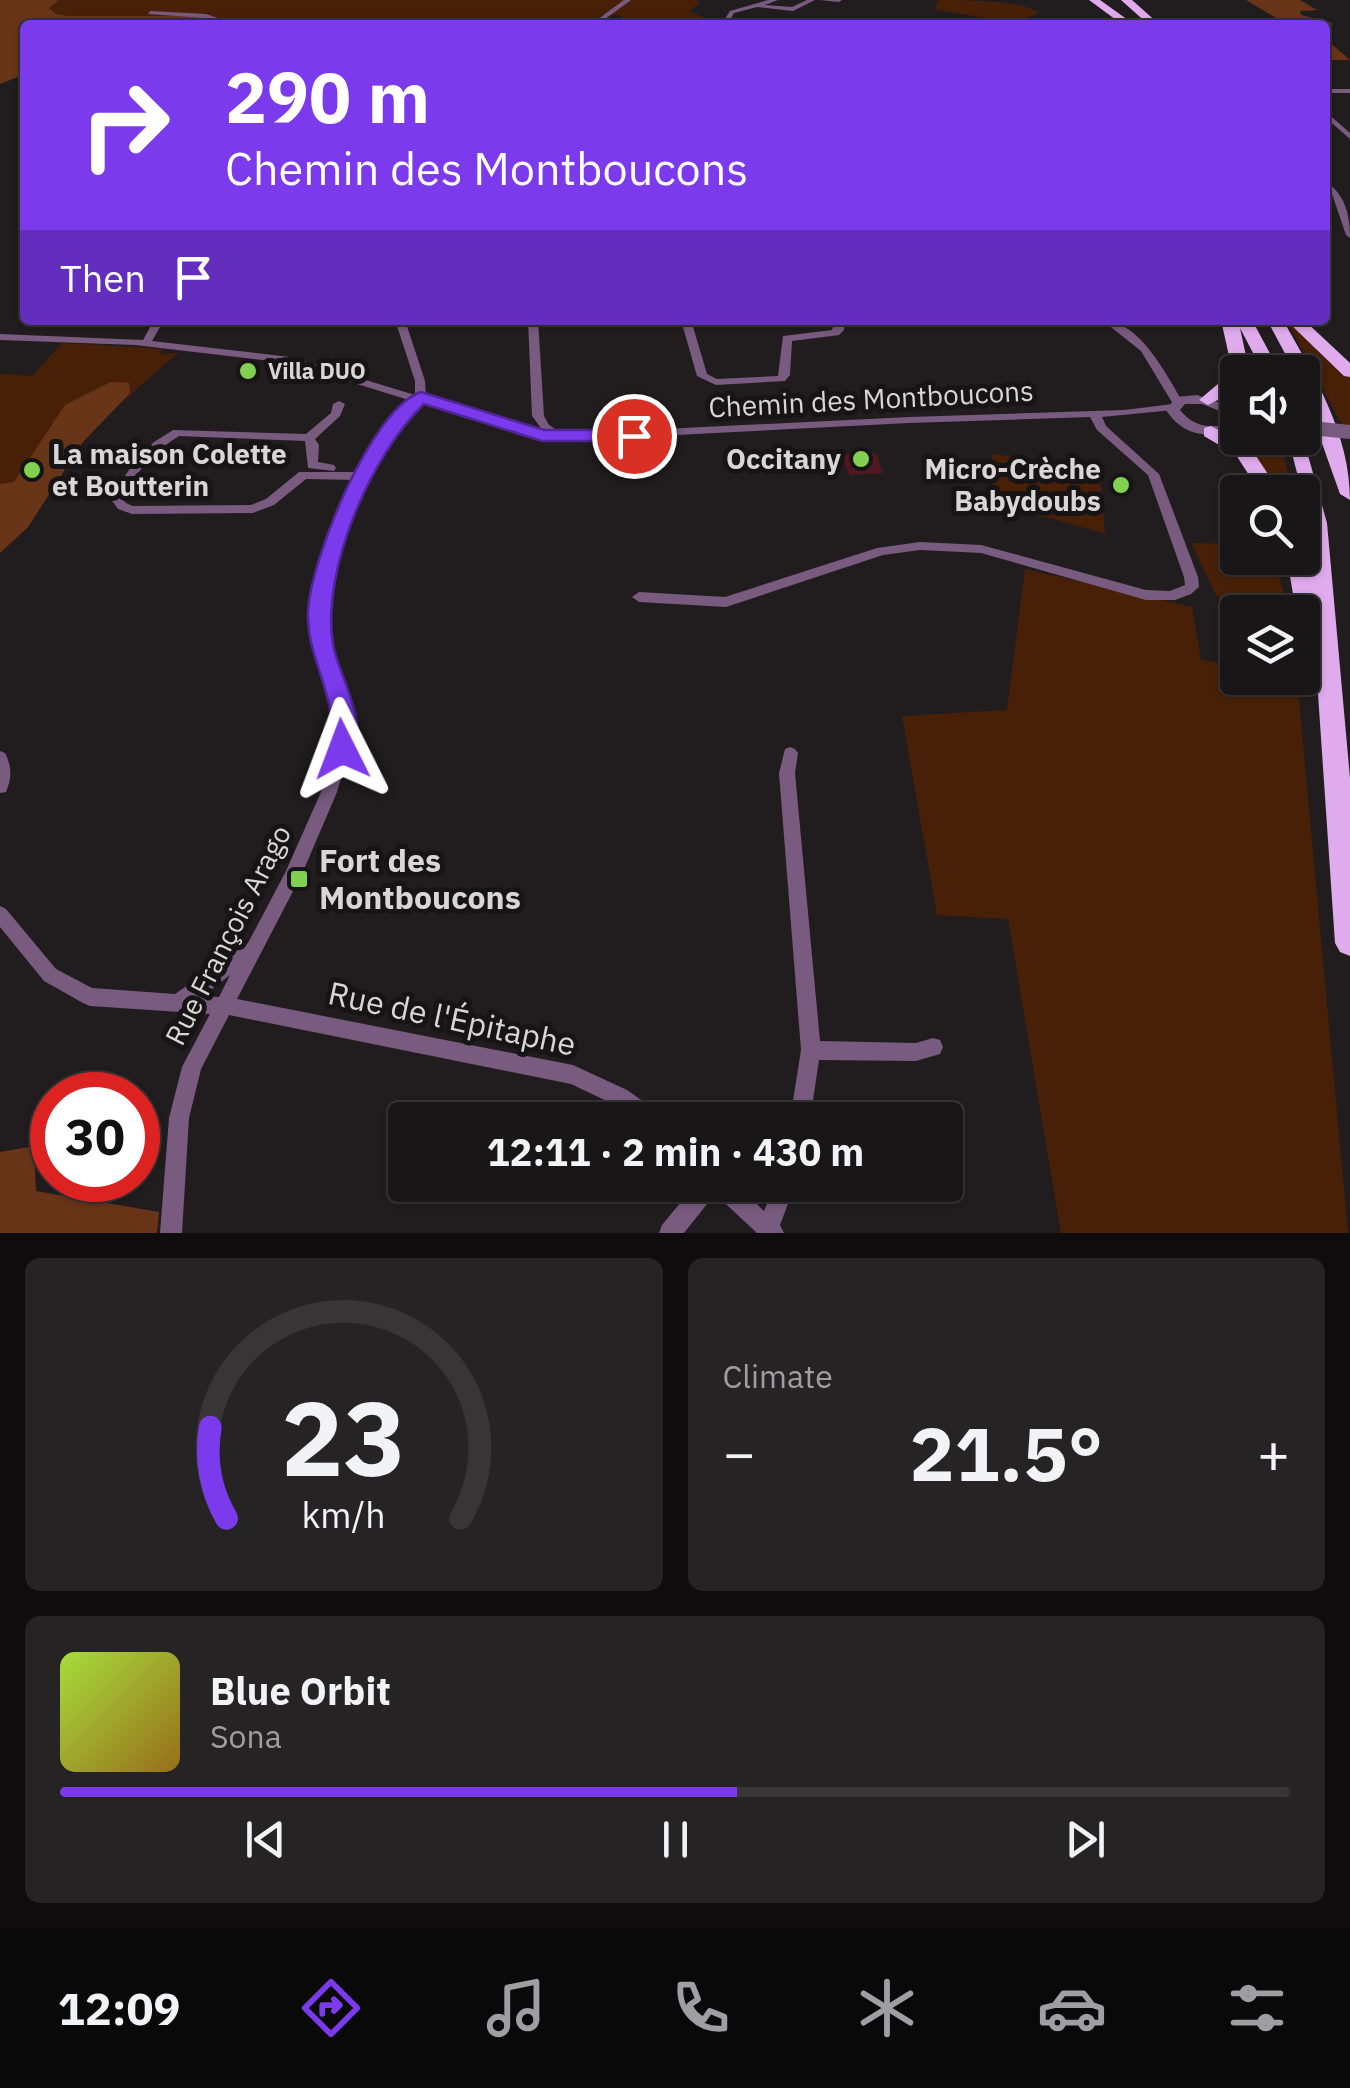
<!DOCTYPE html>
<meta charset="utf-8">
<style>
:root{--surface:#191617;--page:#262324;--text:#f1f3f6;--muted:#9f9fa1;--line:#373536;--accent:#7c3aed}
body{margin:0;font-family:"IBM Plex Sans",sans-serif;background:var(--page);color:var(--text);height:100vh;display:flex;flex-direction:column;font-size:38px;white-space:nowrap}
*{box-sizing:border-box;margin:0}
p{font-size:32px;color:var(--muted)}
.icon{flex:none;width:55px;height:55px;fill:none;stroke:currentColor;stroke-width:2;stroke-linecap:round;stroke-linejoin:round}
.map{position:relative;height:1233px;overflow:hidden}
.sheet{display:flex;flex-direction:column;gap:25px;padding:25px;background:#0e0c0d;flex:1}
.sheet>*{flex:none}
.guide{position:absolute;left:20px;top:20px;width:1310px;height:305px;border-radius:10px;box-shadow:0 2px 8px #0004,0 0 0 2px var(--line);background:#7c3aed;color:#fff;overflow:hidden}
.fabs{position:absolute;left:1220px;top:355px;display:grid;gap:20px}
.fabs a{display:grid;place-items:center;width:100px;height:100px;border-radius:10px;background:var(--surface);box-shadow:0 2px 8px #0004,0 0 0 2px var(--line);font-size:50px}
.speed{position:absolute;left:30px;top:1072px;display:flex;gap:20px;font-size:50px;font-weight:700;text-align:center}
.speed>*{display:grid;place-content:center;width:130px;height:130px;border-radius:50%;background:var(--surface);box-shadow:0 2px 8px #0004,0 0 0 2px var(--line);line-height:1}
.speed .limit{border:15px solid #d22;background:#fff;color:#111}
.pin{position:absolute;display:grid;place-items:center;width:85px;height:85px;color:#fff;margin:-42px;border:5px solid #fff;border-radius:50%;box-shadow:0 2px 10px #0007}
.me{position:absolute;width:110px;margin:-55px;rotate:357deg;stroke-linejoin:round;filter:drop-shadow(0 0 8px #0008)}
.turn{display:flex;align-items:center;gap:35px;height:210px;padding:0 40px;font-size:45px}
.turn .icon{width:130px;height:130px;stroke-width:2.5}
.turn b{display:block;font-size:70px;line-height:85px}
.then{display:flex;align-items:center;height:95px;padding:0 40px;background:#0003;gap:20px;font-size:38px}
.big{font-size:75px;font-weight:700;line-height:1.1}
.sheet .widget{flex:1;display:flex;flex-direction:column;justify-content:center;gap:15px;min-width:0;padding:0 35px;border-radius:15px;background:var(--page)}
.sheet .dial{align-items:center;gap:0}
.dial svg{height:260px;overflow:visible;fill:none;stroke:var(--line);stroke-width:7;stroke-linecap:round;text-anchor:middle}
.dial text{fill:var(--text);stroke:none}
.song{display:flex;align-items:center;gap:30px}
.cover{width:120px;height:120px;border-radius:15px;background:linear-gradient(135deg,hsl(80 70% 55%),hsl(40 70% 35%))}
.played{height:10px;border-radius:5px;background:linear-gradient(90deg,var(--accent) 55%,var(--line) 55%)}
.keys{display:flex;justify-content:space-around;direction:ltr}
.heat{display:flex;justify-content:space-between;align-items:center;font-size:55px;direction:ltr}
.sheet .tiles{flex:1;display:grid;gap:25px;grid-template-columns:1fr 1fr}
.widget:last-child{grid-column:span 2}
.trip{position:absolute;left:388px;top:1102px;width:575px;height:100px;border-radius:10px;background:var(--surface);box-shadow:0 2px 8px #0004,0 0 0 2px var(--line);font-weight:700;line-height:100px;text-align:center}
.menu{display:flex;height:160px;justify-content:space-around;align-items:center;background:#0a0909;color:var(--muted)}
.menu .icon{width:70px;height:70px}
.menu .current{color:var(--accent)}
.menu b{font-size:45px;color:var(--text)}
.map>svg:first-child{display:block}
.green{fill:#482008}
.forest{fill:#693518}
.building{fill:#51181e}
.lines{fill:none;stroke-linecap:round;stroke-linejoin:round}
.minor{fill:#785b7f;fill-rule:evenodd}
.tertiary{fill:#785b7f;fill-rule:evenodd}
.trunk{fill:#e0abec;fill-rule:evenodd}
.tertiary-bridge{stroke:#785b7f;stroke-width:14}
.route{fill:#7c3aed;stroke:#51269a;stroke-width:2.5}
.poi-dot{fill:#81d050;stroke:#171415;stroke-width:4}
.labels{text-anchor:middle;stroke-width:10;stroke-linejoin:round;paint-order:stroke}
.far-poi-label{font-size:22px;font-weight:bold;fill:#d8d6d7;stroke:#171415;text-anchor:start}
.street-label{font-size:28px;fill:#d8d6d7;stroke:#171415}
.poi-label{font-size:28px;font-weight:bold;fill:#d8d6d7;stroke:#171415;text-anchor:end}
.near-poi-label{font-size:32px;font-weight:bold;fill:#d8d6d7;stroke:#171415;text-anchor:start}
.near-street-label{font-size:32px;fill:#d8d6d7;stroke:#171415}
</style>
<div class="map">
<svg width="1350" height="1233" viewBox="0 0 1350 1233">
<rect width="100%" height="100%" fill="#211d1f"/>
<!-- green -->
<path class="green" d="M 59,0 L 697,0 L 699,4 L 689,11 L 705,18 L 667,25 L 613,25 L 623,16 L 603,14 L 590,25 L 232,25 L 69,16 L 56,14 L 49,8 Z
M 938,0 C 963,0 1022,0 1039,13 C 1010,28 967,13 935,10 Z
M 1288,323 L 1350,376 L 1350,426 L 1342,425 Z
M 62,343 L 151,348 L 163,350 L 160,355 L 179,352 L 106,416 L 82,443 L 28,527 L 0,553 L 0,374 L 32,376 Z
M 1237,433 L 1238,438 L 1283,438 L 1282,450 L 1293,492 L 1277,492 L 1270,478 L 1232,438 Z
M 992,454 L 1099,467 L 1105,534 L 1051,518 L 992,509 Z
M 1191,543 L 1237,544 L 1238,558 L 1273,558 L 1290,612 L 1238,612 L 1238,678 L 1297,678 L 1348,1233 L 1061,1233 L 1008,919 L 937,915 L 902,716 L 1007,710 L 1025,569 L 1192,607 L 1201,660 L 1236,665 L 1234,615 L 1215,593 Z"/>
<!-- forest -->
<path class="forest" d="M 0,0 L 59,0 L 49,8 L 56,14 L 69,16 L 203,16 L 232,25 L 25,25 L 25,74 L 0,84 Z
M 1246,0 L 1300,0 L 1317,10 L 1300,11 L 1301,15 L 1332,23 L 1328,41 L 1350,60 L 1325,60 L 1325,25 L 1288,25 Z
M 111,382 L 129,383 L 130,393 L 82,443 L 28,527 L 0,553 L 0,484 L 14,482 L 65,405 Z
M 34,1146 L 36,1191 L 159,1212 L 157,1233 L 0,1233 L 0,1152 Z"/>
<!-- building -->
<path class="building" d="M 876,453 L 883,473 L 849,475 L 842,454 Z"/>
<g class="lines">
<!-- minor -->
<path class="minor" d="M 624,0 L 631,0 L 597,25 L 590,25 Z
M 768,0 L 778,0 L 765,5 L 792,7 L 807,0 L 815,0 L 793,11 L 757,7 L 734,13 L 727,25 L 721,25 L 730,11 Z
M 819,0 L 842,0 L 839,2 Z
M 150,11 L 206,14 L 238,25 L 229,25 L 205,18 L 148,14 Z
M 913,21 L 915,22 L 917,25 L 911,25 L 910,23 Z
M 845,22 L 847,23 L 848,25 L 842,25 Z
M 1325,89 L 1350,89 L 1350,93 L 1325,93 Z
M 1325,111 L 1350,133 L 1350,139 L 1325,117 Z
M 1325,181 C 1345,194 1350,214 1350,238 L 1346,235 L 1332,194 L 1325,187 Z
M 154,320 L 164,320 L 152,341 L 290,357 L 415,395 L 415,381 L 395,320 L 405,320 L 425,381 L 426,398 L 543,431 L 532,416 L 528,320 L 538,320 L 544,416 L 549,425 L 563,434 L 909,417 L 1124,410 L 1173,404 L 1141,351 L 1102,320 C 1139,320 1166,374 1183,402 L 1177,405 L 1177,409 L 1173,410 L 1102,417 L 1106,426 L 1159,474 L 1198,577 L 1199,587 L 1191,594 L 1175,600 L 1146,600 L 981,553 L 920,550 L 883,555 L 726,607 L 639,602 L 632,597 L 639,592 L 725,597 L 877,548 L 920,542 L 981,545 L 1146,590 L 1170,591 L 1185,585 L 1184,577 L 1148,475 L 1097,430 L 1090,417 L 909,423 L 560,441 L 523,434 L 422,403 L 399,425 L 379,456 L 336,555 L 327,621 L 328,646 L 350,712 L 350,749 L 337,792 L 302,874 L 237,999 L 573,1065 L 627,1090 L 660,1113 L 663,1120 L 636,1120 L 613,1104 L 571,1084 L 229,1015 L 201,1069 L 189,1118 L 182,1233 L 160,1233 L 169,1118 L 182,1067 L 210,1014 L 90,1006 L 83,1003 L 44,981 L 0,927 L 0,906 L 6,909 L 56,969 L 92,988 L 175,994 L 248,943 L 286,871 L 321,792 L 334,749 L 336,712 L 314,646 L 313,621 L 324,555 L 357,480 L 306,479 L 274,505 L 253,513 L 132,514 L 118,509 L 110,498 L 137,458 L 154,442 L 173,430 L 306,434 L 331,413 L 333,404 L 339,401 L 345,404 L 340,416 L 315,439 L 319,445 L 318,462 L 334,465 L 336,468 L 334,471 L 308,468 L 305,441 L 179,436 C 154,451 136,472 122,498 L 126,503 L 133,506 L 251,505 L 266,499 L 299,472 L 360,472 C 372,444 390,422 412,401 L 289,363 L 135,345 L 0,340 L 0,334 L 143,340 ZM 230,975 L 219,997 L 203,996 Z
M 681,320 L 691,320 L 707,374 L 717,379 L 778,376 L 783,336 L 832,330 L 835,320 L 845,320 L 844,330 L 839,335 L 792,341 L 790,375 L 785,381 L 716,385 L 697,376 Z
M 790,747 L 795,749 L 798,753 L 795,773 L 820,1041 L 916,1043 L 933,1038 L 940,1040 L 943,1047 L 940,1054 L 916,1061 L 819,1060 L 810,1120 L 790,1120 L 801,1050 L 779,773 L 785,749 Z
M 0,751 L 5,753 C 12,767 12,778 6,792 L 0,793 Z
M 695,1185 L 737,1185 L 764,1211 L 775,1185 L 795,1185 L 780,1225 L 784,1233 L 757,1233 L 715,1194 L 684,1233 L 659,1233 L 662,1225 Z"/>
<!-- tertiary -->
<path class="tertiary" d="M 1197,395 L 1238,409 L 1238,418 L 1202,404 L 1185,404 L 1180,410 C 1196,430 1215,428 1238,423 L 1238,431 C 1209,438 1183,437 1166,410 L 1176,397 Z"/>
<!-- trunk -->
<path class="trunk" d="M 1089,0 L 1100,0 L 1135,25 L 1123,25 Z
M 1121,0 L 1132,0 L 1160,25 L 1149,25 Z
M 1221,320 L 1252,320 L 1280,372 L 1263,372 L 1240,328 L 1246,356 L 1244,372 L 1238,372 L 1235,391 L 1208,405 L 1199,400 L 1225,378 L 1229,356 Z
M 1267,320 L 1283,320 C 1315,377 1350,434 1350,500 L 1340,494 L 1302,387 L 1302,372 L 1295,372 Z
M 1286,320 L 1304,320 L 1350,363 L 1350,377 L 1344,376 Z
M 1211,426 L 1250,447 L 1280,492 L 1260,492 L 1236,455 L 1204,436 L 1204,428 Z
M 1302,434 L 1327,523 L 1350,778 L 1350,956 L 1340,952 L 1335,943 L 1315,650 L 1302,646 L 1302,612 L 1296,612 L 1287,558 L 1302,558 L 1302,552 L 1309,562 L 1302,492 L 1288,438 L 1302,438 Z"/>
<!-- tertiary-bridge -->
<path class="tertiary-bridge" d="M 1302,427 L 1350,432"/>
</g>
<!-- route -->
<path class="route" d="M 421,392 L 544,430 L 634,430 L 643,436 L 634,441 L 542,441 L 424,404 C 371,455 321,570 333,644 C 339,679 370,720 351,756 L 333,756 C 325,742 333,726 330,711 C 325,677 307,649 308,613 C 309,563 371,408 421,392 Z"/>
<!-- markers -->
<g class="poi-dot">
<circle cx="248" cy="371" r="10"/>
<circle cx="861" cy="459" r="10"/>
<circle cx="32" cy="470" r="10"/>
<circle cx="1121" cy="485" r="10"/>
<rect x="289" y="869" width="20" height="20" rx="5"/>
</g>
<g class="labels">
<!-- far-poi labels -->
<g class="far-poi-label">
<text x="268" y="379">Villa DUO</text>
</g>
<!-- street labels -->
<g class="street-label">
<text transform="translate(871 399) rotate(-3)" y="10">Chemin des Montboucons</text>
<text transform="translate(228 935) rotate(-63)" y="10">Rue François Arago</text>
</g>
<!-- poi labels -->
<g class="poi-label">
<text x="52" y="464" text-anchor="start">La maison Colette<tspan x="52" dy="32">et Boutterin</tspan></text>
<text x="841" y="469">Occitany</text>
<text x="1101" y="479">Micro-Crèche<tspan x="1101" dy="32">Babydoubs</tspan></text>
</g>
<!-- near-poi labels -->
<g class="near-poi-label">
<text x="319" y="872">Fort des<tspan x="319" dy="37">Montboucons</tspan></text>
</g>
<!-- near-street labels -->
<g class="near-street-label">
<text transform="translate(452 1019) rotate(12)" y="11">Rue de l'Épitaphe</text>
</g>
</g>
</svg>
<div class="fabs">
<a><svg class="icon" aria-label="sound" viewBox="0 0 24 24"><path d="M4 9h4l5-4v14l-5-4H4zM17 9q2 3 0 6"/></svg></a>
<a><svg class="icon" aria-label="search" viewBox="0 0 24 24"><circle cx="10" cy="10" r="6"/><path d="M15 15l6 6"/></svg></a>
<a><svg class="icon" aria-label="layers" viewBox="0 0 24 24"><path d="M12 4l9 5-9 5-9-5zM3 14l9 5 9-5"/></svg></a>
</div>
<div class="speed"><div class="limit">30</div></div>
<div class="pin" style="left:634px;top:436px;background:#d93025"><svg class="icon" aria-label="arrive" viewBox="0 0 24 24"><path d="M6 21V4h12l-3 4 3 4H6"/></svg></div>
<svg class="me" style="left:342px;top:749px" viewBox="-20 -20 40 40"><path d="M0-17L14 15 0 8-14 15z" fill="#7c3aed" stroke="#fff" stroke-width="4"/></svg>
<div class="trip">12:11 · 2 min · 430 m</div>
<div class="guide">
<div class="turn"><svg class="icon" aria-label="right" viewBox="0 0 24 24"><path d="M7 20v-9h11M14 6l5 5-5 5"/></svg><div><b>290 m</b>Chemin des Montboucons</div></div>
<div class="then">Then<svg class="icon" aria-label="arrive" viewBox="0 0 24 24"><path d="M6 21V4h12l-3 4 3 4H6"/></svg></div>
</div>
</div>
<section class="sheet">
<div class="tiles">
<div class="widget dial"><svg viewBox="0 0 100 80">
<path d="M14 69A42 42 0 1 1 86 69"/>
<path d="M14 69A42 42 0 0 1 9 41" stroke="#7c3aed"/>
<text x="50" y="56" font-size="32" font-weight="700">23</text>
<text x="50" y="72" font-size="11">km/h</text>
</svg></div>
<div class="widget"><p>Climate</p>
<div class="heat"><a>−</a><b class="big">21.5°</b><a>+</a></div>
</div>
<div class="widget">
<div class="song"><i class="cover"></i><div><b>Blue Orbit</b><p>Sona</p></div></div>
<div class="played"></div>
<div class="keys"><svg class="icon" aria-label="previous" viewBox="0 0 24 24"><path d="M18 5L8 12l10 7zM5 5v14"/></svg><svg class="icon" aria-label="pause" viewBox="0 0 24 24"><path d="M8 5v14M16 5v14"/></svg><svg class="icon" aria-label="next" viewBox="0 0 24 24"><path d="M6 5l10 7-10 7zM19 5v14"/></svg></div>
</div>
</div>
</section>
<nav class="menu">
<b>12:09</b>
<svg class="icon current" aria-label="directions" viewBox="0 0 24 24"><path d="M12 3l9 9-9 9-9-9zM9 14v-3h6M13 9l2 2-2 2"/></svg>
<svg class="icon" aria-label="music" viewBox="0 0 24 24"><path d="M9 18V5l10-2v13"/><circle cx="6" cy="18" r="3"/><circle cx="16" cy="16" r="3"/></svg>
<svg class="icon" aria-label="phone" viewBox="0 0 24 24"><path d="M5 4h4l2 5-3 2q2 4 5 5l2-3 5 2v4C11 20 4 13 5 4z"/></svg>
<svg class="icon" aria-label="climate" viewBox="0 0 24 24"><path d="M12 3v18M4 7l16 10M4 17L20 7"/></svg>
<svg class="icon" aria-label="car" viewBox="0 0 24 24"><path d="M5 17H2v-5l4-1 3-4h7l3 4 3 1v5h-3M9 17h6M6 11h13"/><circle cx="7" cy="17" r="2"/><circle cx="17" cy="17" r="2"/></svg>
<svg class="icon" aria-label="filters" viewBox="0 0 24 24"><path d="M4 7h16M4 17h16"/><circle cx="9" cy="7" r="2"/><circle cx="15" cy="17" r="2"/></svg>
</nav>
